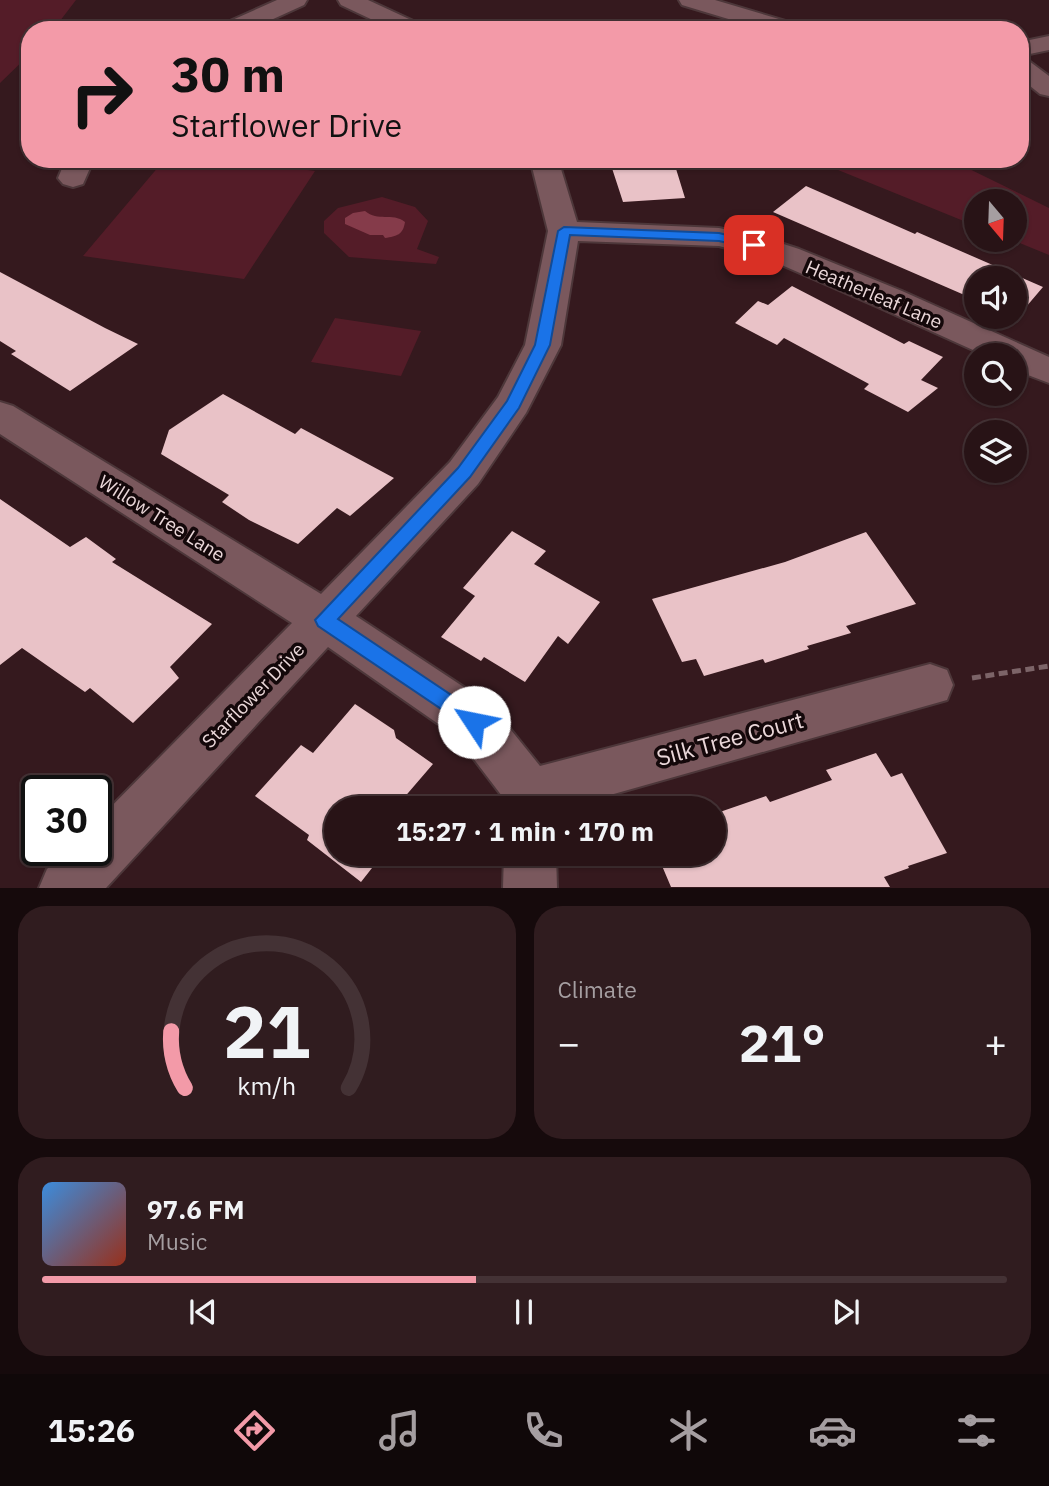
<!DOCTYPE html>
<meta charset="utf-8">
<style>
:root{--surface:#281316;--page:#301c1f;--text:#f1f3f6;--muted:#a59ea1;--line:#443235;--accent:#f39aa8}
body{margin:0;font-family:"IBM Plex Sans",sans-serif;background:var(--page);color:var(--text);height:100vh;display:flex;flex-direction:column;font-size:26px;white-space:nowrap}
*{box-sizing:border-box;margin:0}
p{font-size:23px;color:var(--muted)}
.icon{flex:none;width:38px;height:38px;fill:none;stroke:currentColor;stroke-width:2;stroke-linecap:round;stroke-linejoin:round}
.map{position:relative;height:888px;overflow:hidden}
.details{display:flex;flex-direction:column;gap:18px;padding:18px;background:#160a0c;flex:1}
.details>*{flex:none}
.guide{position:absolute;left:21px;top:21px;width:1008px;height:147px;border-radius:28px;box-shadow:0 2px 5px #0004,0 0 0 2px var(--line);background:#f39aa8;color:#111;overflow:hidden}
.needle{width:46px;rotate:161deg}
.fabs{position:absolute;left:964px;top:189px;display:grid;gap:14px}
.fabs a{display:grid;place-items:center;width:63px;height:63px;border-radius:50%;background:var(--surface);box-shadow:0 2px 5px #0004,0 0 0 2px var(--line);font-size:35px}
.speed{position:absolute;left:21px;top:775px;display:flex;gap:14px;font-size:35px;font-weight:700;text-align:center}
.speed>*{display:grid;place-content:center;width:91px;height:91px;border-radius:50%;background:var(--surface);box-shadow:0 2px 5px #0004,0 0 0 2px var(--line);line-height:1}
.speed .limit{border:4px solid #111;border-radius:10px;background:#fff;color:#111}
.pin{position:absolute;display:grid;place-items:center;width:60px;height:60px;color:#fff;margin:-30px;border-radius:14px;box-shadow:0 4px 10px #0006}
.me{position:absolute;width:77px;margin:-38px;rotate:304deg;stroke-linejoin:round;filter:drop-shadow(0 0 5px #0008)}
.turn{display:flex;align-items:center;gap:24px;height:147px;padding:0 35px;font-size:32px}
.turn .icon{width:91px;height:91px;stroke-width:2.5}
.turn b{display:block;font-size:49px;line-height:60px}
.big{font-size:52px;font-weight:800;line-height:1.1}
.details .widget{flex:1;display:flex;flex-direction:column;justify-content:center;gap:10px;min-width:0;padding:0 24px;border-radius:28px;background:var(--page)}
.details .dial{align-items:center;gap:0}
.dial svg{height:182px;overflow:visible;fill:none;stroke:var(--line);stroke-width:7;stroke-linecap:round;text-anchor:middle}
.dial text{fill:var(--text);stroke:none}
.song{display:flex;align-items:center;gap:21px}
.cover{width:84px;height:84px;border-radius:10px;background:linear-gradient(135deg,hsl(210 70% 55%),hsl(10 70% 35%))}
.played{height:7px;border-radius:4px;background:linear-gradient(90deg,var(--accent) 45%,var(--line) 45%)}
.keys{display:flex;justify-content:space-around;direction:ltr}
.heat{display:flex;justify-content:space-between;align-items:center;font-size:38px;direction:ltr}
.details .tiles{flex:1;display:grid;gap:18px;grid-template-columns:1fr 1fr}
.widget:last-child{grid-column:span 2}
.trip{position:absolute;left:324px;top:796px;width:402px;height:70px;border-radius:35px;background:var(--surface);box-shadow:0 2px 5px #0004,0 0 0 2px var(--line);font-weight:800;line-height:70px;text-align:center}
.tab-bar{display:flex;height:112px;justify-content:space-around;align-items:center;background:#100809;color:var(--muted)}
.tab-bar .icon{width:49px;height:49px}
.tab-bar .on{color:var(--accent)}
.tab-bar b{font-size:32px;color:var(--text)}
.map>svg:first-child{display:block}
.green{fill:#541c28}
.water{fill:#853b4a}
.building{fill:#e9c2c7}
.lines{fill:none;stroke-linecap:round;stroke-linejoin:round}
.minor-casing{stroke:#4d373a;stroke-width:4}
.path{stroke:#7c6468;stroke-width:5;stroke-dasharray:9 4.5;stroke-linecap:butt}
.minor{fill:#7a585d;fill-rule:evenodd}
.route{fill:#1a73e8;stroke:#114b97;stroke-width:2}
.labels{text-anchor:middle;stroke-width:7;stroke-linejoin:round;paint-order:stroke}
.street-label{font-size:19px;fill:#ead7d9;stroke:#14080a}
.near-street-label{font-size:23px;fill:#ead7d9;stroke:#14080a}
</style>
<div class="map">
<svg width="1049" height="888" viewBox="0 0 1049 888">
<rect width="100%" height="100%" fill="#35191e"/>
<!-- green -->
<path class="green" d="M 0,0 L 76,0 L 53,30 L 30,30 L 30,54 L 0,83 Z
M 165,159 L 225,159 L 315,171 L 244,279 L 83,256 Z
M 811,159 L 949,159 L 1049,208 L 1049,255 L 1012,240 L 1015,240 L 1015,201 L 976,201 L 976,226 Z
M 382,197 L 415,207 L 428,221 L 417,249 L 439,257 L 436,264 L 349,257 L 324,233 L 324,221 L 338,208 Z
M 335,318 L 421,331 L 401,376 L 311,362 Z"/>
<!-- water -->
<path class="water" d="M 365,211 C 378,222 392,212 405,222 C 403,235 397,236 385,238 L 383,235 L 370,235 L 345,224 L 345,218 L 353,213 Z"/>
<!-- building -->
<path class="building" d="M 609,159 L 673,159 L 685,198 L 623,202 Z
M 806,186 L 915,234 L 917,232 L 1043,287 L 1020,314 L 1015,312 L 1015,278 L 976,278 L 976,300 L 773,212 Z
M 0,272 L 105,328 L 138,344 L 70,391 L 11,354 L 16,351 L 0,341 Z
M 792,286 L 904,344 L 909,341 L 943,357 L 921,380 L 938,388 L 908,412 L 864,389 L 869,384 L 784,338 L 777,345 L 735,323 L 758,301 L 768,305 Z
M 223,394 L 295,434 L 301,428 L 394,478 L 350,516 L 337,508 L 298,544 L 249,520 L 222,502 L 229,495 L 161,454 L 169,430 Z
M 0,499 L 70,547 L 86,537 L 116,559 L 112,562 L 212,624 L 170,667 L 179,678 L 133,723 L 90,688 L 85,692 L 22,648 L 0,665 Z
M 512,531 L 546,551 L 534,564 L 600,602 L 568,644 L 558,636 L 525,682 L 484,657 L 481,661 L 441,637 L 475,596 L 463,588 Z
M 866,532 L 916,604 L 846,626 L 851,633 L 807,646 L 809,649 L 765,663 L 763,659 L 704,676 L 696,659 L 682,662 L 652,599 L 785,562 Z
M 355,704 L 394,730 L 396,738 L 433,764 L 396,807 L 399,808 L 336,808 L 336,854 L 383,854 L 361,882 L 307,840 L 309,835 L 255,796 L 301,745 L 313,753 Z
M 876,753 L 891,777 L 902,773 L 947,853 L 908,866 L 909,868 L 884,877 L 890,887 L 671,887 L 657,854 L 714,854 L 714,814 L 766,796 L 770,802 L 832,780 L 826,770 Z"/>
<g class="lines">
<defs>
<path id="minor" d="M 277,0 L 307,0 L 304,5 L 249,30 L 217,30 L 221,25 Z
M 338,0 L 368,0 L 422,25 L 426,30 L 394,30 L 341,5 Z
M 679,0 L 715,0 L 799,25 L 803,30 L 765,30 L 682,5 Z
M 1049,36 L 1049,50 L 1020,56 L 1020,42 Z
M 1020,58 L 1029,61 L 1049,76 L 1049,96 L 1040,94 L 1020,78 Z
M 66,159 L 94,159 L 83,184 L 73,187 L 63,184 L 58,178 Z
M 530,159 L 558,159 L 577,222 L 719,228 L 765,238 L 799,249 L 902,291 L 1049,357 L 1049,383 L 1015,370 L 1015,355 L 984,355 L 878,307 L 777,263 L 745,253 L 719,246 L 578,241 L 561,345 L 526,413 L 478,484 L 356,616 L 491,705 L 540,766 L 930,664 L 947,670 L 953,685 L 947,700 L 564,808 L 505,808 L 505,800 L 457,737 L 328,647 L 106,888 L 39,888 L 47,869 L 67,850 L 96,850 L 96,822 L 292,623 L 0,434 L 0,402 L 13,406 L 321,594 L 450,462 L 498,397 L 525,345 L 548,231 Z
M 504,854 L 556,854 L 557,888 L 503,888 Z"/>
</defs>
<!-- minor casing -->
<use href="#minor" class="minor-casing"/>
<!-- path -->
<path class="path" d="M 972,678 L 1049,666"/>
<!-- minor -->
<use href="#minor" class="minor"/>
</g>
<!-- route -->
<path class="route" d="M 564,227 L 719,233 L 759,243 L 760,245 L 754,249 L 719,241 L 570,235 L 550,345 L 519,408 L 470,477 L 338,619 L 481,715 L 484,722 L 481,728 L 474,731 L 318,626 L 315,620 L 458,468 L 507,401 L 535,345 L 558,231 Z"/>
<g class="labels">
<!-- street labels -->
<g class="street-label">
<text transform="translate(874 294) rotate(23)" y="7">Heatherleaf Lane</text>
<text transform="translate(162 518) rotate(32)" y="7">Willow Tree Lane</text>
<text transform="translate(253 695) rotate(-46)" y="7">Starflower Drive</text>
</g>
<!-- near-street labels -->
<g class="near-street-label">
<text transform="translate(730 739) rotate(-15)" y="8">Silk Tree Court</text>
</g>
</g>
</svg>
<div class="fabs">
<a><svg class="needle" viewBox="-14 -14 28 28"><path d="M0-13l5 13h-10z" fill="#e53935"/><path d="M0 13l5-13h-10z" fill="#a59ea1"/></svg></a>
<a><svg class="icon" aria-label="sound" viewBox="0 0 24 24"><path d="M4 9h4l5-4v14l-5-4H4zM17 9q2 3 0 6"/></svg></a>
<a><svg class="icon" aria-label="search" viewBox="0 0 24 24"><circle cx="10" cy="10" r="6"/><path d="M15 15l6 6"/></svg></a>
<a><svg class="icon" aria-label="layers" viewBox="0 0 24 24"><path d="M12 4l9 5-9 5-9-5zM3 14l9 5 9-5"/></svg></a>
</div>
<div class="speed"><div class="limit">30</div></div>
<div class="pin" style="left:754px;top:245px;background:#d93025"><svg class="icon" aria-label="arrive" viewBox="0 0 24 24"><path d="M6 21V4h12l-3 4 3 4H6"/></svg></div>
<svg class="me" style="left:474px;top:722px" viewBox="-20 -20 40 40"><circle r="19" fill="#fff"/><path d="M0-13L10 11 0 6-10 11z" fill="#1a73e8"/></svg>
<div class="trip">15:27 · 1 min · 170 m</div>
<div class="guide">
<div class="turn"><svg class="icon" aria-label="right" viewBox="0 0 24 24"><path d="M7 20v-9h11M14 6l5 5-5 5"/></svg><div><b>30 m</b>Starflower Drive</div></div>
</div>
</div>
<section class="details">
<div class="tiles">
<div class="widget dial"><svg viewBox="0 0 100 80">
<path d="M14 69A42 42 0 1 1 86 69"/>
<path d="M14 69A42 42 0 0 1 8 44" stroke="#f39aa8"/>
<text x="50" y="56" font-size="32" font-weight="700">21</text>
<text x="50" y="72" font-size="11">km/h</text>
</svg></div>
<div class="widget"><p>Climate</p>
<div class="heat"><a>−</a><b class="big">21°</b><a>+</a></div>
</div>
<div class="widget">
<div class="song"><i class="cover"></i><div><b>97.6 FM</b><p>Music</p></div></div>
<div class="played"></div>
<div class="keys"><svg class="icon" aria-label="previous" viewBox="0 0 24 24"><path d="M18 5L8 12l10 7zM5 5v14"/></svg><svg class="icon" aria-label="pause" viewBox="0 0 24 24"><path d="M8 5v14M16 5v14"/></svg><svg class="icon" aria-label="next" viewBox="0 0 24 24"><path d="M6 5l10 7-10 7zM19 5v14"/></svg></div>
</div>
</div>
</section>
<nav class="tab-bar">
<b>15:26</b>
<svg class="icon on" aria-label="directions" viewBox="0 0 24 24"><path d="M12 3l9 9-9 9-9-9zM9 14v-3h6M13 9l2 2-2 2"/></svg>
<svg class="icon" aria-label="music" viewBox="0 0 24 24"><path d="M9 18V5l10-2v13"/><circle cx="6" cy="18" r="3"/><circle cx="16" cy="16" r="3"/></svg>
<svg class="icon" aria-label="phone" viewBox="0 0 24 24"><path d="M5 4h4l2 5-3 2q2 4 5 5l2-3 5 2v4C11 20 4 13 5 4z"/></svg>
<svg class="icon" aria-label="climate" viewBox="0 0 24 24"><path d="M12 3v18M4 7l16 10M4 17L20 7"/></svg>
<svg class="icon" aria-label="car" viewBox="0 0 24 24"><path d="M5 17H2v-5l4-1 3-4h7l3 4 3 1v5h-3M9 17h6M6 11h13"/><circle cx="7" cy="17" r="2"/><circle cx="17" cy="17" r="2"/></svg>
<svg class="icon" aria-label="filters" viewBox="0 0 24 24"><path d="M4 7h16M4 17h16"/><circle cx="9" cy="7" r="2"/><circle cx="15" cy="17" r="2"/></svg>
</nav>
